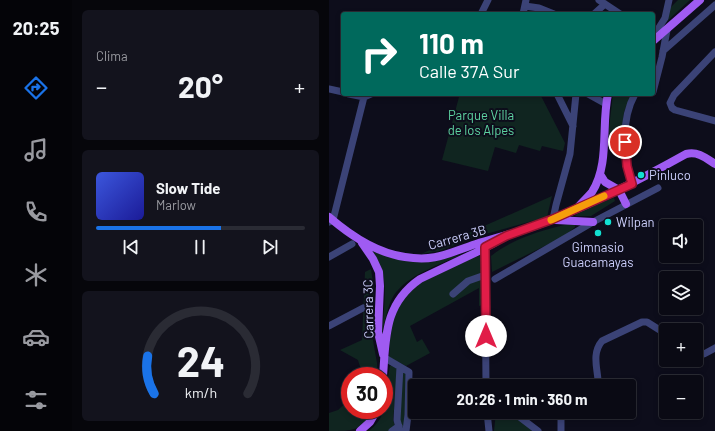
<!DOCTYPE html>
<html lang="es">
<meta charset="utf-8">
<style>
:root{--surface:#0a0a14;--page:#13131d;--text:#f1f3f6;--muted:#999aa0;--line:#2a2b34;--accent:#1a73e8}
body{margin:0;font-family:Barlow,sans-serif;background:var(--page);color:var(--text);height:100vh;display:flex;flex-direction:column;font-size:15px;white-space:nowrap}
*{box-sizing:border-box;margin:0}
p{font-size:13px;color:var(--muted)}
.icon{flex:none;width:22px;height:22px;fill:none;stroke:currentColor;stroke-width:2;stroke-linecap:round;stroke-linejoin:round}
.map{position:relative;flex:1;overflow:hidden}
.details{display:flex;flex-direction:column;gap:10px;padding:10px;background:#06060b;width:257px}
.details>*{flex:none}
.banner{position:absolute;left:12px;top:12px;width:314px;height:84px;border-radius:4px;box-shadow:0 2px 6px #0003,0 0 0 1px var(--line);background:#00695c;color:#fff;overflow:hidden}
.tools{position:absolute;left:330px;top:219px;display:grid;gap:8px}
.tools a{display:grid;place-items:center;width:44px;height:44px;border-radius:4px;background:var(--surface);box-shadow:0 2px 6px #0003,0 0 0 1px var(--line);font-size:20px}
.speed{position:absolute;left:12px;top:367px;display:flex;gap:8px;font-size:20px;font-weight:700;text-align:center}
.speed>*{display:grid;place-content:center;width:52px;height:52px;border-radius:50%;background:var(--surface);box-shadow:0 2px 6px #0003,0 0 0 1px var(--line);line-height:1}
.speed .limit{border:6px solid #d22;background:#fff;color:#111}
.pin{position:absolute;display:grid;place-items:center;width:34px;height:34px;color:#fff;margin:-17px;border:2px solid #fff;border-radius:50%;box-shadow:0 1px 4px #0007}
.me{position:absolute;width:44px;margin:-22px;rotate:0deg;stroke-linejoin:round;filter:drop-shadow(0 0 3px #0008)}
.turn{display:flex;align-items:center;gap:14px;height:84px;padding:0 12px;font-size:18px}
.turn .icon{width:52px;height:52px;stroke-width:2.5}
.turn b{display:block;font-size:28px;line-height:34px}
.big{font-size:30px;font-weight:700;line-height:1.1}
.details .card{flex:1;display:flex;flex-direction:column;justify-content:center;gap:6px;min-width:0;padding:0 14px;border-radius:6px;background:var(--page)}
.details .dial{align-items:center;gap:0}
.dial svg{height:104px;overflow:visible;fill:none;stroke:var(--line);stroke-width:7;stroke-linecap:round;text-anchor:middle}
.dial text{fill:var(--text);stroke:none}
.song{display:flex;align-items:center;gap:12px}
.cover{width:48px;height:48px;border-radius:6px;background:linear-gradient(135deg,hsl(230 70% 55%),hsl(240 70% 35%))}
.played{height:4px;border-radius:2px;background:linear-gradient(90deg,var(--accent) 60%,var(--line) 60%)}
.keys{display:flex;justify-content:space-around;direction:ltr}
.heat{display:flex;justify-content:space-between;align-items:center;font-size:22px;direction:ltr}
.trip{position:absolute;left:79px;top:379px;width:228px;height:40px;border-radius:4px;background:var(--surface);box-shadow:0 2px 6px #0003,0 0 0 1px var(--line);font-weight:700;line-height:40px;text-align:center}
main{display:flex;flex:1;min-height:0}
.tab-bar{display:flex;flex-direction:column;width:72px;justify-content:space-around;align-items:center;background:#040408;color:var(--muted)}
.tab-bar .icon{width:28px;height:28px}
.tab-bar .current{color:var(--accent)}
.tab-bar b{font-size:18px;color:var(--text)}
.map>svg:first-child{display:block}
.green{fill:#102520}
.lines{fill:none;stroke-linecap:round;stroke-linejoin:round}
.minor{stroke:#3b4377;stroke-width:7}
.major{stroke:#9f5bf2;stroke-width:8}
.route-casing{stroke:#92132f;stroke-width:10}
.route{stroke:#e11d48;stroke-width:7}
.slow{stroke:#f59e0b;stroke-width:7}
.poi-dot{fill:#12e0d1;stroke:#0d0d1b;stroke-width:1.5}
.labels{text-anchor:middle;stroke-width:4;stroke-linejoin:round;paint-order:stroke}
.park-label{font-size:13px;fill:#5ed4a2;stroke:#0d0d1b}
.poi-label{font-size:13px;fill:#cbcefb;stroke:#0d0d1b;text-anchor:start}
.street-label{font-size:13px;fill:#cbcefb;stroke:#0d0d1b}
</style>
<main>
<nav class="tab-bar">
<b>20:25</b>
<svg class="icon current" aria-label="directions" viewBox="0 0 24 24"><path d="M12 3l9 9-9 9-9-9zM9 14v-3h6M13 9l2 2-2 2"/></svg>
<svg class="icon" aria-label="music" viewBox="0 0 24 24"><path d="M9 18V5l10-2v13"/><circle cx="6" cy="18" r="3"/><circle cx="16" cy="16" r="3"/></svg>
<svg class="icon" aria-label="phone" viewBox="0 0 24 24"><path d="M5 4h4l2 5-3 2q2 4 5 5l2-3 5 2v4C11 20 4 13 5 4z"/></svg>
<svg class="icon" aria-label="climate" viewBox="0 0 24 24"><path d="M12 3v18M4 7l16 10M4 17L20 7"/></svg>
<svg class="icon" aria-label="car" viewBox="0 0 24 24"><path d="M5 17H2v-5l4-1 3-4h7l3 4 3 1v5h-3M9 17h6M6 11h13"/><circle cx="7" cy="17" r="2"/><circle cx="17" cy="17" r="2"/></svg>
<svg class="icon" aria-label="filters" viewBox="0 0 24 24"><path d="M4 7h16M4 17h16"/><circle cx="9" cy="7" r="2"/><circle cx="15" cy="17" r="2"/></svg>
</nav>
<section class="details">
<div class="card"><p>Clima</p>
<div class="heat"><a>−</a><b class="big">20°</b><a>+</a></div>
</div>
<div class="card">
<div class="song"><i class="cover"></i><div><b>Slow Tide</b><p>Marlow</p></div></div>
<div class="played"></div>
<div class="keys"><svg class="icon" aria-label="previous" viewBox="0 0 24 24"><path d="M18 5L8 12l10 7zM5 5v14"/></svg><svg class="icon" aria-label="pause" viewBox="0 0 24 24"><path d="M8 5v14M16 5v14"/></svg><svg class="icon" aria-label="next" viewBox="0 0 24 24"><path d="M6 5l10 7-10 7zM19 5v14"/></svg></div>
</div>
<div class="card dial"><svg viewBox="0 0 100 80">
<path d="M14 69A42 42 0 1 1 86 69"/>
<path d="M14 69A42 42 0 0 1 9 40" stroke="#1a73e8"/>
<text x="50" y="56" font-size="32" font-weight="700">24</text>
<text x="50" y="72" font-size="11">km/h</text>
</svg></div>
</section>
<div class="map">
<svg width="386" height="431" viewBox="0 0 386 431">
<rect width="100%" height="100%" fill="#0d0d1b"/>
<!-- green -->
<path class="green" d="M 349,0 L 361,0 L 334,25 L 341,8 Z
M 134,94 L 211,94 L 236,143 L 234,151 L 213,146 L 211,151 L 190,145 L 187,153 L 166,147 L 159,171 L 113,160 L 130,97 L 133,96 Z
M 284,94 L 303,94 L 295,112 L 292,141 L 278,145 Z
M 223,196 L 218,217 L 146,237 L 110,251 L 92,254 Z
M 285,198 L 286,201 L 262,216 L 247,216 L 246,215 L 263,206 Z
M 239,224 L 246,225 L 246,227 L 236,236 L 163,272 L 162,256 C 185,238 211,231 239,224 Z
M 43,251 L 100,261 L 132,255 C 110,265 80,274 65,295 C 58,307 56,321 53,334 C 54,315 58,293 54,274 C 52,266 48,259 43,251 Z
M 151,256 L 153,259 L 153,305 L 150,306 L 150,288 L 81,326 L 88,342 L 93,339 L 101,353 L 77,366 L 60,357 C 61,344 61,329 64,317 C 74,284 116,270 144,257 Z
M 42,269 L 45,289 L 42,329 L 48,363 L 49,376 L 34,376 L 29,360 L 11,350 L 33,340 L 36,272 Z
M 61,366 L 63,366 L 69,369 L 64,420 L 68,431 L 40,431 C 63,413 55,391 61,366 Z
M 73,370 L 78,374 L 78,416 L 74,431 L 70,419 Z
M 21,399 L 21,410 L 45,410 C 31,431 25,431 0,431 L 0,413 L 9,410 Z
M 167,412 L 178,412 L 192,422 L 193,421 L 203,431 L 165,431 Z"/>
<g class="lines">
<!-- minor -->
<path class="minor" d="M 270,0 L 291,14
M 196,6 L 210,8 L 225,14
M 152,14 L 159,0
M 194,14 L 197,0
M 265,14 L 276,4
M 324,37 L 336,18 L 340,0
M 334,51 L 386,5
M 386,52 L 345,95 L 341,103 L 343,108 L 346,110 L 386,121
M 0,89 L 14,92
M 324,92 L 333,57 L 338,30
M 20,94 L 35,97
M 228,94 L 244,126
M 259,94 L 277,104
M 35,97 L 42,94
M 303,184 C 295,155 291,121 306,94
M 224,219 L 227,205 L 241,154 L 247,94
M 0,222 L 4,220 L 35,97
M 156,247 L 157,386
M 0,257 L 23,244
M 166,279 L 264,222 L 329,188
M 124,294 L 139,281 L 156,275
M 0,326 L 34,308
M 367,353 L 375,354 L 386,348
M 56,358 L 80,372 L 79,415 L 77,431
M 260,386 L 269,380 C 268,367 263,353 273,341 L 313,322 L 318,322 L 337,334
M 158,412 L 160,431
M 184,412 L 209,431
M 63,431 L 70,426
M 71,431 L 68,420 L 71,367
M 232,431 L 232,412"/>
<!-- major -->
<path class="major" d="M 324,41 L 371,0
M 271,174 L 276,182 L 290,190 L 297,204
M 250,206 C 254,201 259,197 263,192 C 281,164 272,125 279,94
M 0,217 C 22,236 47,253 76,257 C 107,262 119,253 147,244 C 173,236 199,230 224,219 C 270,201 314,178 357,154 C 369,151 377,158 386,164
M 227,220 L 264,222
M 33,243 L 44,259 L 50,272 L 51,286 L 49,332 L 54,354
M 54,376 C 57,337 55,304 91,279 L 148,252 L 167,242
M 31,431 L 41,422 L 48,410"/>
</g>
<g class="lines">
<defs>
<path id="route" d="M 157,336 L 156,247 L 177,236 L 224,219 L 303,184 L 298,166 L 296,142"/>
</defs>
<!-- route casing -->
<use href="#route" class="route-casing"/>
<!-- route -->
<use href="#route" class="route"/>
<!-- slow -->
<path class="slow" d="M 222,220 L 275,196"/>
</g>
<!-- markers -->
<g class="poi-dot">
<circle cx="312" cy="175" r="4"/>
<circle cx="279" cy="222" r="4"/>
<circle cx="269" cy="233" r="4"/>
</g>
<g class="labels">
<!-- park labels -->
<g class="park-label">
<text x="152" y="120">Parque Villa<tspan x="152" dy="15">de los Alpes</tspan></text>
</g>
<!-- poi labels -->
<g class="poi-label">
<text x="320" y="180">Pinluco</text>
<text x="287" y="227">Wilpan</text>
<text x="269" y="252" text-anchor="middle">Gimnasio<tspan x="269" dy="15">Guacamayas</tspan></text>
</g>
<!-- street labels -->
<g class="street-label">
<text transform="translate(128 237) rotate(-16)" y="5">Carrera 3B</text>
<text transform="translate(39 309) rotate(-91)" y="5">Carrera 3C</text>
</g>
</g>
</svg>
<div class="tools">
<a><svg class="icon" aria-label="sound" viewBox="0 0 24 24"><path d="M4 9h4l5-4v14l-5-4H4zM17 9q2 3 0 6"/></svg></a>
<a><svg class="icon" aria-label="layers" viewBox="0 0 24 24"><path d="M12 4l9 5-9 5-9-5zM3 14l9 5 9-5"/></svg></a>
<a>+</a>
<a>−</a>
</div>
<div class="speed"><div class="limit">30</div></div>
<div class="pin" style="left:296px;top:142px;background:#d93025"><svg class="icon" aria-label="arrive" viewBox="0 0 24 24"><path d="M6 21V4h12l-3 4 3 4H6"/></svg></div>
<svg class="me" style="left:157px;top:336px" viewBox="-20 -20 40 40"><circle r="19" fill="#fff"/><path d="M0-13L10 11 0 6-10 11z" fill="#e11d48"/></svg>
<div class="trip">20:26 · 1 min · 360 m</div>
<div class="banner">
<div class="turn"><svg class="icon" aria-label="right" viewBox="0 0 24 24"><path d="M7 20v-9h11M14 6l5 5-5 5"/></svg><div><b>110 m</b>Calle 37A Sur</div></div>
</div>
</div>
</main>
